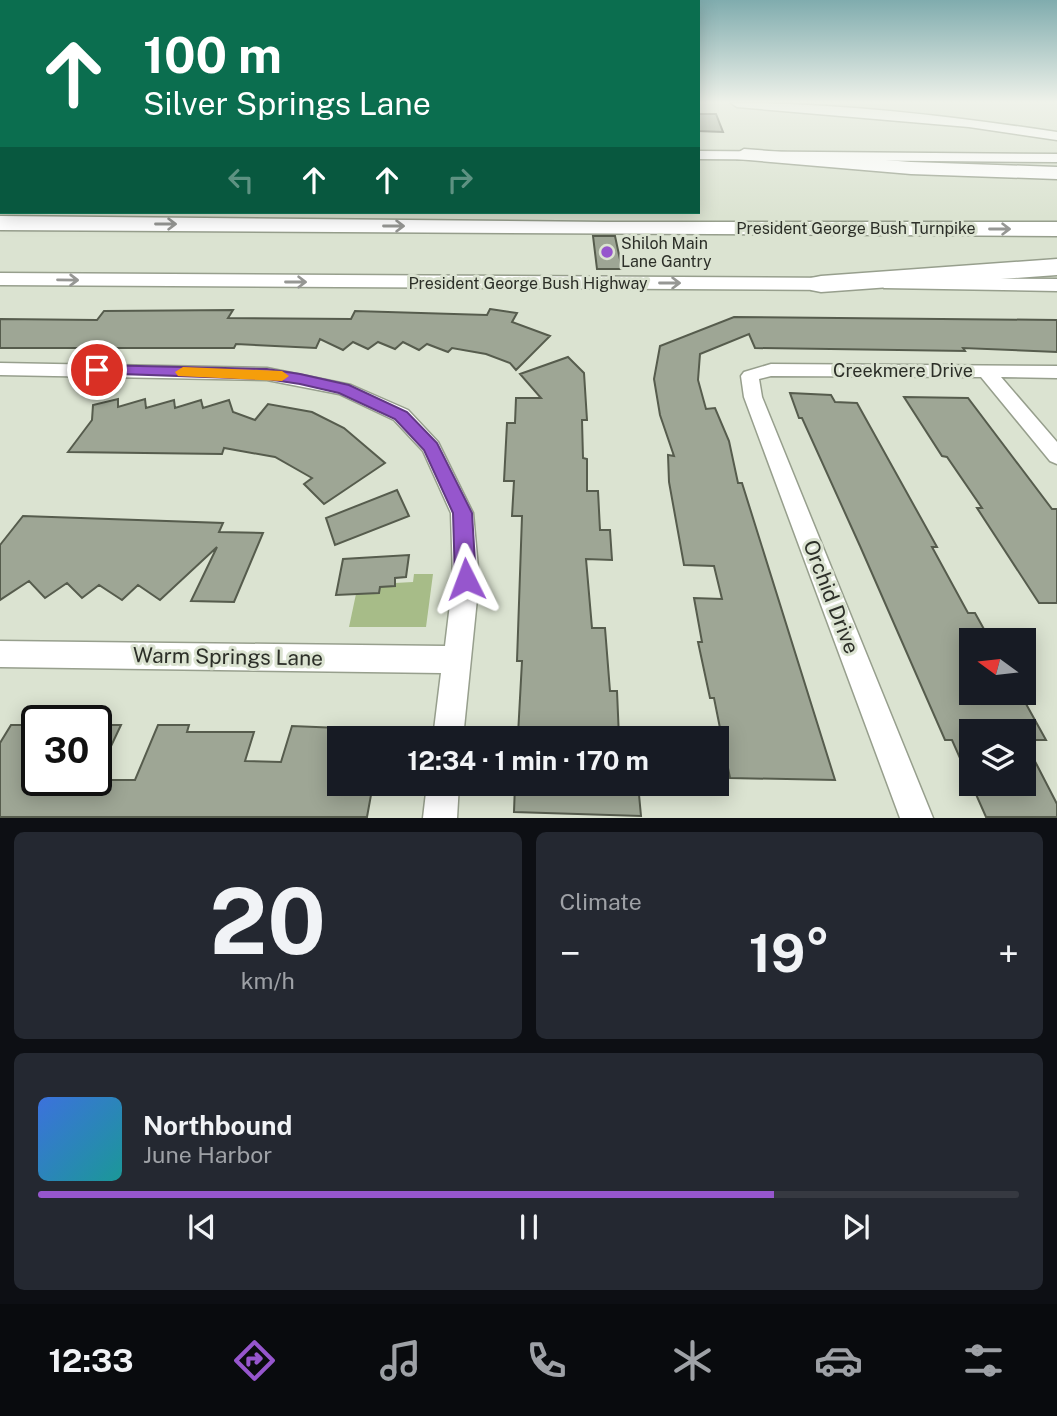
<!DOCTYPE html>
<meta charset="utf-8">
<style>
:root{--surface:#171b24;--page:#242831;--text:#f1f3f6;--muted:#9ea1a6;--line:#363941;--accent:#9656cd}
body{margin:0;font-family:"Public Sans",sans-serif;background:var(--page);color:var(--text);height:100vh;display:flex;flex-direction:column;font-size:26px;white-space:nowrap}
*{box-sizing:border-box;margin:0}
p{font-size:23px;color:var(--muted)}
.icon{flex:none;width:38px;height:38px;fill:none;stroke:currentColor;stroke-width:2;stroke-linecap:round;stroke-linejoin:round}
.map{position:relative;height:818px;overflow:hidden}
.side{display:flex;flex-direction:column;gap:14px;padding:14px;background:#0d0f14;flex:1}
.side>*{flex:none}
.top-card{position:absolute;left:0px;top:0px;width:700px;height:214px;box-shadow:0 4px 18px #0003;background:#0b6e4f;color:#fff;overflow:hidden}
.needle{width:46px;rotate:285deg}
.fabs{position:absolute;left:959px;top:628px;display:grid;gap:14px}
.fabs a{display:grid;place-items:center;width:77px;height:77px;border-radius:0px;background:var(--surface);box-shadow:0 4px 18px #0003;font-size:35px}
.speed{position:absolute;left:21px;top:705px;display:flex;gap:14px;font-size:35px;font-weight:700;text-align:center}
.speed>*{display:grid;place-content:center;width:91px;height:91px;border-radius:50%;background:var(--surface);box-shadow:0 4px 18px #0003;line-height:1}
.speed .limit{border:4px solid #111;border-radius:10px;background:#fff;color:#111}
.pin{position:absolute;display:grid;place-items:center;width:60px;height:60px;color:#fff;margin:-30px;border:4px solid #fff;border-radius:50%;box-shadow:0 2px 7px #0007}
.me{position:absolute;width:77px;margin:-38px;rotate:357deg;stroke-linejoin:round;filter:drop-shadow(0 0 5px #0008)}
.turn{display:flex;align-items:center;gap:24px;height:147px;padding:0 28px;font-size:32px}
.turn .icon{width:91px;height:91px;stroke-width:2.5}
.turn b{display:block;font-size:49px;line-height:60px}
.lanes{display:flex;align-items:center;height:66px;padding:0 28px;background:#0003;justify-content:center;gap:35px;direction:ltr}
.lanes .off{opacity:.35}
.big{font-size:52px;font-weight:700;line-height:1.1}
.side .widget{flex:1;display:flex;flex-direction:column;justify-content:center;gap:10px;min-width:0;padding:0 24px;border-radius:10px;background:var(--page)}
.side .dial{align-items:center;gap:0}
.dial b{font-size:91px;line-height:1}
.song{display:flex;align-items:center;gap:21px}
.cover{width:84px;height:84px;border-radius:10px;background:linear-gradient(135deg,hsl(220 70% 55%),hsl(180 70% 35%))}
.played{height:7px;border-radius:4px;background:linear-gradient(90deg,var(--accent) 75%,var(--line) 75%)}
.keys{display:flex;justify-content:space-around;direction:ltr}
.heat{display:flex;justify-content:space-between;align-items:center;font-size:38px;direction:ltr}
.side .tiles{flex:1;display:grid;gap:14px;grid-template-columns:1fr 1fr}
.widget:last-child{grid-column:span 2}
.trip{position:absolute;left:327px;top:726px;width:402px;height:70px;border-radius:0px;background:var(--surface);box-shadow:0 4px 18px #0003;font-weight:700;line-height:70px;text-align:center}
.dock{display:flex;height:112px;justify-content:space-around;align-items:center;background:#090b0e;color:var(--muted)}
.dock .icon{width:49px;height:49px}
.dock .active{color:var(--accent)}
.dock b{font-size:32px;color:var(--text)}
.map>svg:first-child{display:block}
.green{fill:#a7bc88}
.building{fill:#9ea695;stroke:#565c4d;stroke-width:2;fill-rule:evenodd}
.lines{fill:none;stroke-linecap:round;stroke-linejoin:round}
.minor-casing{stroke:#979f8d;stroke-width:3}
.secondary-casing{stroke:#979f8d;stroke-width:3}
.motorway-casing{stroke:#979f8d;stroke-width:3}
.minor{fill:#fff;fill-rule:evenodd}
.secondary{fill:#fff;fill-rule:evenodd}
.motorway{fill:#fff;fill-rule:evenodd}
.oneway{stroke:#969794}
.route{fill:#9656cd;stroke:#623885;stroke-width:2}
.slow{fill:#f59e0b}
.poi-dot{fill:#9656cd;stroke:#dbe3d1;stroke-width:2.5}
.labels{text-anchor:middle;stroke-width:6;stroke-linejoin:round;paint-order:stroke}
.far-street-label{font-size:16px;fill:#2c2f28;stroke:#dbe3d1}
.far-poi-label{font-size:16px;fill:#2c2f28;stroke:#dbe3d1;text-anchor:start}
.street-label{font-size:18px;fill:#2c2f28;stroke:#dbe3d1}
.near-street-label{font-size:21px;fill:#2c2f28;stroke:#dbe3d1}
</style>
<div class="map">
<svg width="1057" height="818" viewBox="0 0 1057 818">
<rect width="100%" height="100%" fill="#dbe3d1"/>
<!-- green -->
<path class="green" d="M 414,574 L 433,574 L 426,627 L 349,627 L 356,594 L 380,587 L 394,586 L 395,583 L 413,582 Z"/>
<!-- building -->
<path class="building" d="M 698,114 L 716,114 L 723,132 L 698,131 Z
M 593,236 L 615,236 L 622,269 L 597,269 Z
M 490,309 L 517,313 L 512,322 L 550,336 L 516,370 L 510,363 L 486,354 L 452,348 L 448,352 L 427,344 L 419,350 L 403,342 L 395,349 L 378,342 L 368,349 L 353,342 L 343,350 L 320,339 L 316,348 L 236,344 L 234,348 L 0,348 L 0,319 L 97,320 L 104,311 L 233,310 L 228,318 L 351,319 L 355,311 L 487,315 Z
M 734,317 L 1057,320 L 1057,352 L 963,348 L 965,351 L 755,348 L 749,334 L 700,354 L 698,380 L 706,409 L 715,408 L 729,441 L 738,483 L 742,483 L 835,780 L 730,778 L 714,698 L 710,698 L 698,642 L 702,642 L 694,598 L 722,599 L 714,566 L 684,565 L 669,482 L 668,455 L 674,456 L 660,415 L 654,379 L 660,346 Z
M 568,357 L 584,373 L 587,420 L 582,420 L 583,458 L 587,459 L 587,491 L 598,491 L 600,530 L 610,530 L 612,560 L 586,559 L 592,628 L 605,628 L 610,691 L 617,691 L 619,738 L 518,735 L 522,661 L 517,661 L 522,516 L 512,516 L 514,481 L 504,481 L 507,423 L 515,423 L 516,398 L 541,398 L 520,374 Z
M 790,393 L 831,395 L 835,402 L 857,403 L 937,547 L 932,547 L 968,613 L 975,613 L 990,640 L 971,640 L 971,693 L 1020,693 L 1046,740 L 1024,740 L 1057,804 L 1057,817 L 986,817 L 952,740 L 945,740 L 860,546 L 802,418 L 799,418 ZM 971,732 L 1024,732 L 1024,784 L 971,784 Z
M 904,397 L 968,398 L 1052,509 L 1057,509 L 1057,603 L 1039,603 L 977,508 L 982,508 L 947,457 L 942,456 Z
M 118,399 L 118,407 L 145,399 L 146,408 L 174,400 L 175,408 L 201,400 L 203,408 L 229,400 L 233,412 L 255,420 L 268,404 L 312,412 L 344,428 L 385,463 L 324,504 L 304,484 L 312,478 L 275,457 L 224,448 L 222,454 L 68,452 L 92,420 L 93,405 Z
M 397,490 L 409,516 L 335,545 L 326,518 Z
M 23,516 L 223,523 L 219,532 L 263,533 L 234,602 L 191,601 L 217,547 L 160,600 L 138,585 L 122,600 L 99,585 L 82,598 L 67,583 L 45,598 L 29,581 L 0,600 L 0,545 Z
M 409,555 L 406,577 L 395,578 L 395,586 L 380,587 L 379,593 L 336,595 L 343,559 Z
M 11,725 L 37,725 L 37,780 L 135,780 L 158,725 L 189,725 L 187,732 L 254,732 L 245,761 L 281,762 L 292,726 L 340,728 L 340,784 L 373,784 L 367,817 L 0,817 L 0,743 Z
M 96,725 L 121,725 L 96,778 Z
M 515,784 L 638,784 L 641,816 L 514,812 Z"/>
<g class="lines">
<defs>
<path id="minor" d="M 0,363 L 267,368 L 351,385 L 408,410 L 438,442 L 473,513 L 479,579 L 463,738 L 433,738 L 441,673 L 0,667 L 0,641 L 445,646 L 453,579 L 451,513 L 423,451 L 394,420 L 339,394 L 267,380 L 0,375 Z
M 771,364 L 1057,366 L 1057,378 L 1001,377 L 1057,442 L 1057,464 L 1050,461 L 981,377 L 771,376 L 759,379 L 762,397 L 933,818 L 900,818 L 744,397 L 741,376 L 744,372 Z
M 427,784 L 459,784 L 457,818 L 423,818 Z"/>
<path id="secondary" d="M 731,103 C 840,103 949,116 1057,132 L 1057,140 L 969,127 L 737,107 Z
M 0,147 L 2,147 L 2,155 L 0,155 Z
M 698,151 L 1057,154 L 1057,162 L 698,159 Z
M 0,273 L 842,278 L 849,280 L 852,284 L 849,288 L 842,290 L 0,285 Z
M 891,278 L 1057,279 L 1057,291 L 884,288 L 881,284 L 884,280 Z"/>
<path id="motorway" d="M 744,149 L 911,162 L 1057,167 L 1057,179 L 911,174 L 737,159 L 734,155 Z
M 0,154 L 2,154 L 2,166 L 0,166 Z
M 0,187 L 2,187 L 2,201 L 0,201 Z
M 0,216 L 606,222 L 1057,222 L 1057,236 L 0,230 Z
M 1057,259 L 1057,275 L 821,292 L 811,290 L 807,284 L 811,278 L 821,276 Z"/>
</defs>
<!-- minor casing -->
<use href="#minor" class="minor-casing"/>
<!-- secondary casing -->
<use href="#secondary" class="secondary-casing"/>
<!-- motorway casing -->
<use href="#motorway" class="motorway-casing"/>
<!-- minor -->
<use href="#minor" class="minor"/>
<!-- secondary -->
<use href="#secondary" class="secondary"/>
<!-- motorway -->
<use href="#motorway" class="motorway"/>
</g>
<!-- one-way arrows -->
<defs><path id="oneway-shaft" d="M-6 0H5M1.5-3L5.5 0L1.5 3" fill="none" stroke-width="1.6" stroke-linecap="round" stroke-linejoin="round" transform="scale(1.75)"/></defs>
<g class="oneway">
<use href="#oneway-shaft" transform="translate(166 224)"/>
<use href="#oneway-shaft" transform="translate(394 226)"/>
<use href="#oneway-shaft" transform="translate(1000 229)"/>
<use href="#oneway-shaft" transform="translate(68 280) rotate(1)"/>
<use href="#oneway-shaft" transform="translate(296 282)"/>
<use href="#oneway-shaft" transform="translate(670 283)"/>
</g>
<!-- sky -->
<linearGradient id="sky" x2="0" y2="1"><stop stop-color="#80acae"/><stop offset="0.47" stop-color="#eff2ea"/><stop offset="1" stop-color="#eff2ea" stop-opacity="0"/></linearGradient>
<rect width="1057" height="217" fill="url(#sky)"/>
<!-- route -->
<path class="route" d="M 97,365 L 267,369 L 300,374 L 349,385 L 407,412 L 437,443 L 472,513 L 476,579 L 473,586 L 466,589 L 458,586 L 455,579 L 453,513 L 424,450 L 395,419 L 339,393 L 300,384 L 267,379 L 91,373 L 89,370 L 91,367 Z"/>
<!-- slow -->
<path class="slow" d="M 183,367 L 282,371 L 289,376 L 282,381 L 178,376 L 175,372 Z"/>
<!-- markers -->
<circle class="poi-dot" cx="607" cy="252" r="7"/>
<g class="labels">
<!-- far-street labels -->
<g class="far-street-label">
<text x="856" y="234">President George Bush Turnpike</text>
<text x="528" y="289">President George Bush Highway</text>
</g>
<!-- far-poi labels -->
<g class="far-poi-label">
<text x="621" y="249">Shiloh Main<tspan x="621" dy="18">Lane Gantry</tspan></text>
</g>
<!-- street labels -->
<g class="street-label">
<text x="903" y="377">Creekmere Drive</text>
</g>
<!-- near-street labels -->
<g class="near-street-label">
<text transform="translate(831 597) rotate(69)" y="7">Orchid Drive</text>
<text transform="translate(228 657) rotate(1)" y="7">Warm Springs Lane</text>
</g>
</g>
</svg>
<div class="fabs">
<a><svg class="needle" viewBox="-14 -14 28 28"><path d="M0-13l5 13h-10z" fill="#e53935"/><path d="M0 13l5-13h-10z" fill="#9ea1a6"/></svg></a>
<a><svg class="icon" aria-label="layers" viewBox="0 0 24 24"><path d="M12 4l9 5-9 5-9-5zM3 14l9 5 9-5"/></svg></a>
</div>
<div class="speed"><div class="limit">30</div></div>
<div class="pin" style="left:97px;top:370px;background:#d93025"><svg class="icon" aria-label="arrive" viewBox="0 0 24 24"><path d="M6 21V4h12l-3 4 3 4H6"/></svg></div>
<svg class="me" style="left:466px;top:579px" viewBox="-20 -20 40 40"><path d="M0-17L14 15 0 8-14 15z" fill="#9656cd" stroke="#fff" stroke-width="4"/></svg>
<div class="trip">12:34 · 1 min · 170 m</div>
<div class="top-card">
<div class="turn"><svg class="icon" aria-label="ahead" viewBox="0 0 24 24"><path d="M12 20V5M6 11l6-6 6 6"/></svg><div><b>100 m</b>Silver Springs Lane</div></div>
<div class="lanes"><svg class="icon off" aria-label="left" viewBox="0 0 24 24"><path d="M17 20v-9H6M10 6l-5 5 5 5"/></svg><svg class="icon" aria-label="ahead" viewBox="0 0 24 24"><path d="M12 20V5M6 11l6-6 6 6"/></svg><svg class="icon" aria-label="ahead" viewBox="0 0 24 24"><path d="M12 20V5M6 11l6-6 6 6"/></svg><svg class="icon off" aria-label="right" viewBox="0 0 24 24"><path d="M7 20v-9h11M14 6l5 5-5 5"/></svg></div>
</div>
</div>
<section class="side">
<div class="tiles">
<div class="widget dial"><b>20</b><p>km/h</p></div>
<div class="widget"><p>Climate</p>
<div class="heat"><a>−</a><b class="big">19°</b><a>+</a></div>
</div>
<div class="widget">
<div class="song"><i class="cover"></i><div><b>Northbound</b><p>June Harbor</p></div></div>
<div class="played"></div>
<div class="keys"><svg class="icon" aria-label="previous" viewBox="0 0 24 24"><path d="M18 5L8 12l10 7zM5 5v14"/></svg><svg class="icon" aria-label="pause" viewBox="0 0 24 24"><path d="M8 5v14M16 5v14"/></svg><svg class="icon" aria-label="next" viewBox="0 0 24 24"><path d="M6 5l10 7-10 7zM19 5v14"/></svg></div>
</div>
</div>
</section>
<nav class="dock">
<b>12:33</b>
<svg class="icon active" aria-label="directions" viewBox="0 0 24 24"><path d="M12 3l9 9-9 9-9-9zM9 14v-3h6M13 9l2 2-2 2"/></svg>
<svg class="icon" aria-label="music" viewBox="0 0 24 24"><path d="M9 18V5l10-2v13"/><circle cx="6" cy="18" r="3"/><circle cx="16" cy="16" r="3"/></svg>
<svg class="icon" aria-label="phone" viewBox="0 0 24 24"><path d="M5 4h4l2 5-3 2q2 4 5 5l2-3 5 2v4C11 20 4 13 5 4z"/></svg>
<svg class="icon" aria-label="climate" viewBox="0 0 24 24"><path d="M12 3v18M4 7l16 10M4 17L20 7"/></svg>
<svg class="icon" aria-label="car" viewBox="0 0 24 24"><path d="M5 17H2v-5l4-1 3-4h7l3 4 3 1v5h-3M9 17h6M6 11h13"/><circle cx="7" cy="17" r="2"/><circle cx="17" cy="17" r="2"/></svg>
<svg class="icon" aria-label="filters" viewBox="0 0 24 24"><path d="M4 7h16M4 17h16"/><circle cx="9" cy="7" r="2"/><circle cx="15" cy="17" r="2"/></svg>
</nav>
